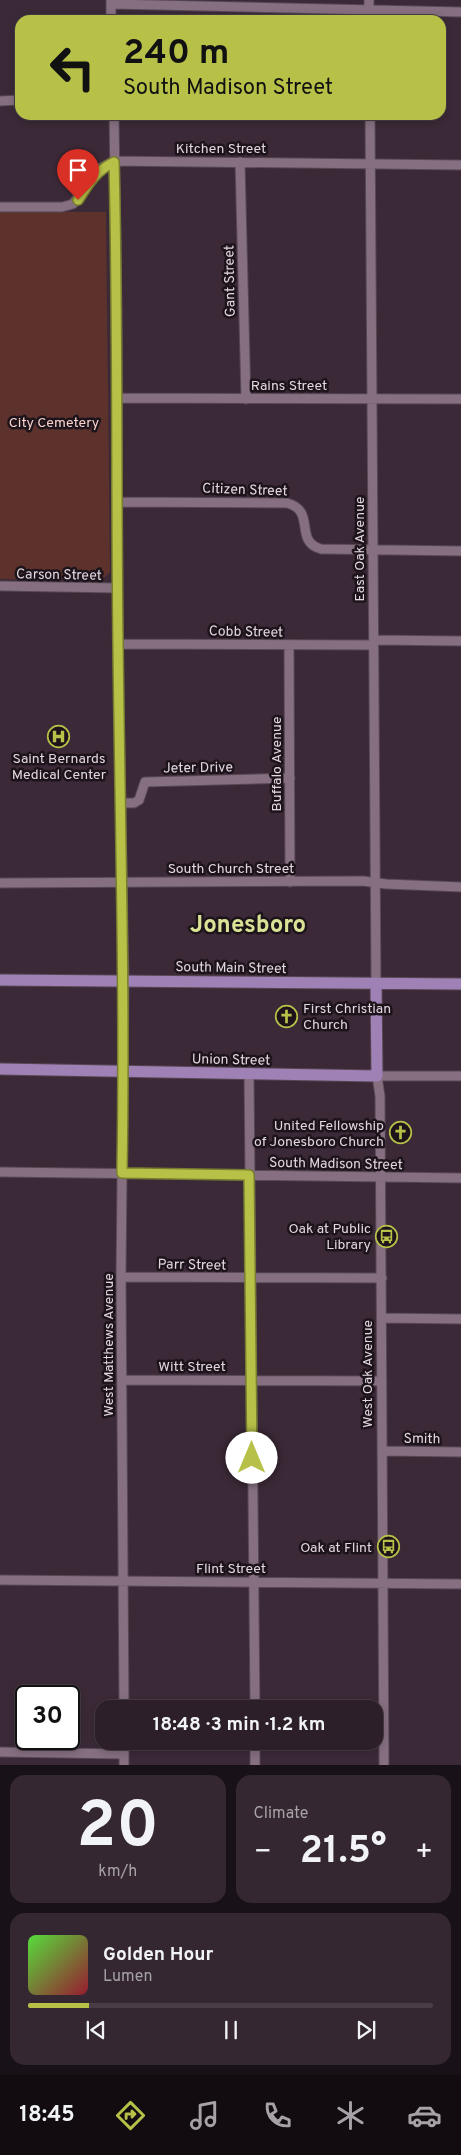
<!DOCTYPE html>
<meta charset="utf-8">
<style>
:root{--surface:#2c1f29;--page:#342731;--text:#f1f3f6;--muted:#a6a2a8;--line:#483d46;--accent:#b7c148}
body{margin:0;font-family:Overpass,sans-serif;background:var(--page);color:var(--text);height:100vh;display:flex;flex-direction:column;font-size:19px;white-space:nowrap}
*{box-sizing:border-box;margin:0}
p{font-size:16px;color:var(--muted)}
.icon{flex:none;width:28px;height:28px;fill:none;stroke:currentColor;stroke-width:2;stroke-linecap:round;stroke-linejoin:round}
.map{position:relative;height:1765px;overflow:hidden}
.drawer{display:flex;flex-direction:column;gap:10px;padding:10px;background:#181117;flex:1}
.drawer>*{flex:none}
.banner{position:absolute;left:15px;top:15px;width:431px;height:105px;border-radius:15px;box-shadow:0 2px 8px #0003,0 0 0 1px var(--line);background:#b7c148;color:#111;overflow:hidden}
.speed{position:absolute;left:15px;top:1685px;display:flex;gap:10px;font-size:25px;font-weight:700;text-align:center}
.speed>*{display:grid;place-content:center;width:65px;height:65px;border-radius:50%;background:var(--surface);box-shadow:0 2px 8px #0003,0 0 0 1px var(--line);line-height:1}
.speed .limit{border:2px solid #111;border-radius:8px;background:#fff;color:#111}
.pin{position:absolute;display:grid;place-items:center;width:42px;height:42px;color:#fff;margin:-51px -21px;border-radius:50% 50% 50% 0;rotate:-45deg;box-shadow:0 0 5px #0007}
.pin .icon{rotate:45deg}
.me{position:absolute;width:55px;margin:-28px;rotate:0deg;stroke-linejoin:round;filter:drop-shadow(0 0 4px #0008)}
.turn{display:flex;align-items:center;gap:18px;height:105px;padding:0 25px;font-size:22px}
.turn .icon{width:65px;height:65px;stroke-width:2.5}
.turn b{display:block;font-size:35px;line-height:42px}
.big{font-size:38px;font-weight:700;line-height:1.1}
.drawer .card{flex:1;display:flex;flex-direction:column;justify-content:center;gap:8px;min-width:0;padding:0 18px;border-radius:15px;background:var(--page)}
.drawer .dial{align-items:center;gap:0}
.dial b{font-size:65px;line-height:1}
.song{display:flex;align-items:center;gap:15px}
.cover{width:60px;height:60px;border-radius:8px;background:linear-gradient(135deg,hsl(110 70% 55%),hsl(350 70% 35%))}
.played{height:5px;border-radius:2px;background:linear-gradient(90deg,var(--accent) 15%,var(--line) 15%)}
.keys{display:flex;justify-content:space-around;direction:ltr}
.heat{display:flex;justify-content:space-between;align-items:center;font-size:28px;direction:ltr}
.drawer .tiles{flex:1;display:grid;gap:10px;grid-template-columns:1fr 1fr}
.card:last-child{grid-column:span 2}
.trip{position:absolute;left:95px;top:1700px;width:288px;height:50px;border-radius:15px;background:var(--surface);box-shadow:0 2px 8px #0003,0 0 0 1px var(--line);font-weight:700;line-height:50px;text-align:center}
.tab-bar{display:flex;height:80px;justify-content:space-around;align-items:center;background:#120c10;color:var(--muted)}
.tab-bar .icon{width:35px;height:35px}
.tab-bar .on{color:var(--accent)}
.tab-bar b{font-size:22px;color:var(--text)}
.map>svg:first-child{display:block}
.green{fill:#5d322c}
.lines{fill:none;stroke-linecap:round;stroke-linejoin:round}
.minor-casing{stroke:#574854;stroke-width:11}
.major-casing{stroke:#574854;stroke-width:13}
.minor{stroke:#856f80;stroke-width:9}
.major{stroke:#9f81b5;stroke-width:11}
.route-casing{stroke:#777d2f;stroke-width:12}
.route{stroke:#b7c148;stroke-width:9}
.labels{text-anchor:middle;stroke-width:5;stroke-linejoin:round;paint-order:stroke}
.street-label{font-size:14px;fill:#e2d6e0;stroke:#1d141b}
.park-label{font-size:14px;fill:#f9d2cb;stroke:#1d141b}
.poi-label{font-size:14px;fill:#e2d6e0;stroke:#1d141b;text-anchor:end}
.town-label{font-size:24px;font-weight:bold;fill:#d9e295;stroke:#1d141b}
</style>
<div class="map">
<svg width="461" height="1765" viewBox="0 0 461 1765">
<rect width="100%" height="100%" fill="#3b2937"/>
<!-- green -->
<path class="green" d="M 0,212 L 106,212 L 110,572 L 102,580 L 0,579 Z"/>
<g class="lines">
<defs>
<path id="minor" d="M 111,0 L 111,20
M 369,0 L 369,20
M 111,4 L 461,12
M 0,101 L 20,100
M 114,115 L 117,310 L 118,644 L 124,981 L 121,1277 L 124,1709
M 370,115 L 376,983
M 240,162 L 246,399
M 0,207 L 62,207 L 73,204 L 92,177 L 101,168 L 114,161 L 461,165
M 117,398 L 461,399
M 117,502 L 287,503 C 317,511 293,541 321,549 L 461,551
M 0,586 L 117,588
M 374,640 L 461,641
M 118,644 L 373,645
M 289,646 L 290,882
M 121,803 L 134,803 L 139,800 L 145,782 L 290,778
M 0,883 L 363,881 L 386,884 L 461,887
M 249,1074 L 255,1709
M 0,1172 L 461,1178
M 121,1277 L 382,1278
M 382,1318 L 461,1319
M 122,1380 L 382,1381
M 382,1451 L 461,1452
M 0,1580 L 461,1584
M 124,1741 L 124,1765
M 255,1741 L 255,1765
M 0,1752 L 124,1754
M 384,1765 L 380,1096 L 377,1076 L 461,1076"/>
<path id="major" d="M 0,980 L 461,984
M 0,1069 L 377,1076 L 376,983"/>
</defs>
<!-- minor casing -->
<use href="#minor" class="minor-casing"/>
<!-- major casing -->
<use href="#major" class="major-casing"/>
<!-- minor -->
<use href="#minor" class="minor"/>
<!-- major -->
<use href="#major" class="major"/>
</g>
<g class="lines">
<defs>
<path id="route" d="M 78,200 C 89,183 96,171 114,162 C 118,323 116,483 118,644 C 120,821 125,997 122,1173 L 249,1175 L 252,1458"/>
</defs>
<!-- route casing -->
<use href="#route" class="route-casing"/>
<!-- route -->
<use href="#route" class="route"/>
</g>
<!-- icons -->
<defs>
<symbol id="hospital-ring" viewBox="-11 -11 22 22"><circle r="9.5" fill="#1d141b" stroke="#b7c148" stroke-width="1.5"/><path d="M-5-5h3v3.5h4V-5h3V5h-3V1.5h-4V5h-3Z" fill="#b7c148"/></symbol>
<symbol id="church-ring" viewBox="-11 -11 22 22"><circle r="9.5" fill="#1d141b" stroke="#b7c148" stroke-width="1.5"/><path d="M-1.2-6h2.4v3.5h3.3v2.4h-3.3V6h-2.4V-.1h-3.3v-2.4h3.3Z" fill="#b7c148"/></symbol>
<symbol id="bus-ring" viewBox="-11 -11 22 22"><circle r="9.5" fill="#1d141b" stroke="#b7c148" stroke-width="1.5"/><path d="M-5-6H5V4H4V6H2V4H-2V6H-4V4H-5ZM-3.5-4V0h7V-4ZM-3.5 1.2v1.5H-2V1.2ZM2 1.2v1.5H3.5V1.2Z" fill="#b7c148"/></symbol>
</defs>
<g fill-rule="evenodd">
<use href="#hospital-ring" x="46" y="724" width="25" height="25"/>
<use href="#church-ring" x="274" y="1004" width="25" height="25"/>
<use href="#church-ring" x="388" y="1120" width="25" height="25"/>
<use href="#bus-ring" x="374" y="1224" width="25" height="25"/>
<use href="#bus-ring" x="376" y="1534" width="25" height="25"/>
</g>
<g class="labels">
<!-- street labels -->
<g class="street-label">
<text x="221" y="153">Kitchen Street</text>
<text transform="translate(229 281) rotate(-91)" y="5">Gant Street</text>
<text x="289" y="390">Rains Street</text>
<text transform="translate(245 489) rotate(2)" y="5">Citizen Street</text>
<text transform="translate(359 549) rotate(-90)" y="5">East Oak Avenue</text>
<text transform="translate(59 574) rotate(1)" y="5">Carson Street</text>
<text transform="translate(246 631) rotate(1)" y="5">Cobb Street</text>
<text transform="translate(276 764) rotate(-90)" y="5">Buffalo Avenue</text>
<text transform="translate(198 767) rotate(-1)" y="5">Jeter Drive</text>
<text x="231" y="873">South Church Street</text>
<text transform="translate(231 967) rotate(1)" y="5">South Main Street</text>
<text transform="translate(231 1059) rotate(1)" y="5">Union Street</text>
<text transform="translate(336 1163) rotate(1)" y="5">South Madison Street</text>
<text transform="translate(192 1264) rotate(1)" y="5">Parr Street</text>
<text transform="translate(108 1345) rotate(-90)" y="5">West Matthews Avenue</text>
<text x="192" y="1371">Witt Street</text>
<text transform="translate(367 1374) rotate(-90)" y="5">West Oak Avenue</text>
<text transform="translate(422 1438) rotate(1)" y="5">Smith</text>
<text x="231" y="1573">Flint Street</text>
</g>
<!-- park labels -->
<g class="park-label">
<text x="54" y="427">City Cemetery</text>
</g>
<!-- poi labels -->
<g class="poi-label">
<text x="59" y="763" text-anchor="middle">Saint Bernards<tspan x="59" dy="16">Medical Center</tspan></text>
<text x="303" y="1013" text-anchor="start">First Christian<tspan x="303" dy="16">Church</tspan></text>
<text x="384" y="1130">United Fellowship<tspan x="384" dy="16">of Jonesboro Church</tspan></text>
<text x="371" y="1233">Oak at Public<tspan x="371" dy="16">Library</tspan></text>
<text x="372" y="1552">Oak at Flint</text>
</g>
<!-- town labels -->
<g class="town-label">
<text x="248" y="932">Jonesboro</text>
</g>
</g>
</svg>
<div class="speed"><div class="limit">30</div></div>
<div class="pin" style="left:78px;top:200px;background:#d93025"><svg class="icon" aria-label="arrive" viewBox="0 0 24 24"><path d="M6 21V4h12l-3 4 3 4H6"/></svg></div>
<svg class="me" style="left:252px;top:1458px" viewBox="-20 -20 40 40"><circle r="19" fill="#fff"/><path d="M0-13L10 11 0 6-10 11z" fill="#b7c148"/></svg>
<div class="trip">18:48 · 3 min · 1.2 km</div>
<div class="banner">
<div class="turn"><svg class="icon" aria-label="left" viewBox="0 0 24 24"><path d="M17 20v-9H6M10 6l-5 5 5 5"/></svg><div><b>240 m</b>South Madison Street</div></div>
</div>
</div>
<section class="drawer">
<div class="tiles">
<div class="card dial"><b>20</b><p>km/h</p></div>
<div class="card"><p>Climate</p>
<div class="heat"><a>−</a><b class="big">21.5°</b><a>+</a></div>
</div>
<div class="card">
<div class="song"><i class="cover"></i><div><b>Golden Hour</b><p>Lumen</p></div></div>
<div class="played"></div>
<div class="keys"><svg class="icon" aria-label="previous" viewBox="0 0 24 24"><path d="M18 5L8 12l10 7zM5 5v14"/></svg><svg class="icon" aria-label="pause" viewBox="0 0 24 24"><path d="M8 5v14M16 5v14"/></svg><svg class="icon" aria-label="next" viewBox="0 0 24 24"><path d="M6 5l10 7-10 7zM19 5v14"/></svg></div>
</div>
</div>
</section>
<nav class="tab-bar">
<b>18:45</b>
<svg class="icon on" aria-label="directions" viewBox="0 0 24 24"><path d="M12 3l9 9-9 9-9-9zM9 14v-3h6M13 9l2 2-2 2"/></svg>
<svg class="icon" aria-label="music" viewBox="0 0 24 24"><path d="M9 18V5l10-2v13"/><circle cx="6" cy="18" r="3"/><circle cx="16" cy="16" r="3"/></svg>
<svg class="icon" aria-label="phone" viewBox="0 0 24 24"><path d="M5 4h4l2 5-3 2q2 4 5 5l2-3 5 2v4C11 20 4 13 5 4z"/></svg>
<svg class="icon" aria-label="climate" viewBox="0 0 24 24"><path d="M12 3v18M4 7l16 10M4 17L20 7"/></svg>
<svg class="icon" aria-label="car" viewBox="0 0 24 24"><path d="M5 17H2v-5l4-1 3-4h7l3 4 3 1v5h-3M9 17h6M6 11h13"/><circle cx="7" cy="17" r="2"/><circle cx="17" cy="17" r="2"/></svg>
</nav>
